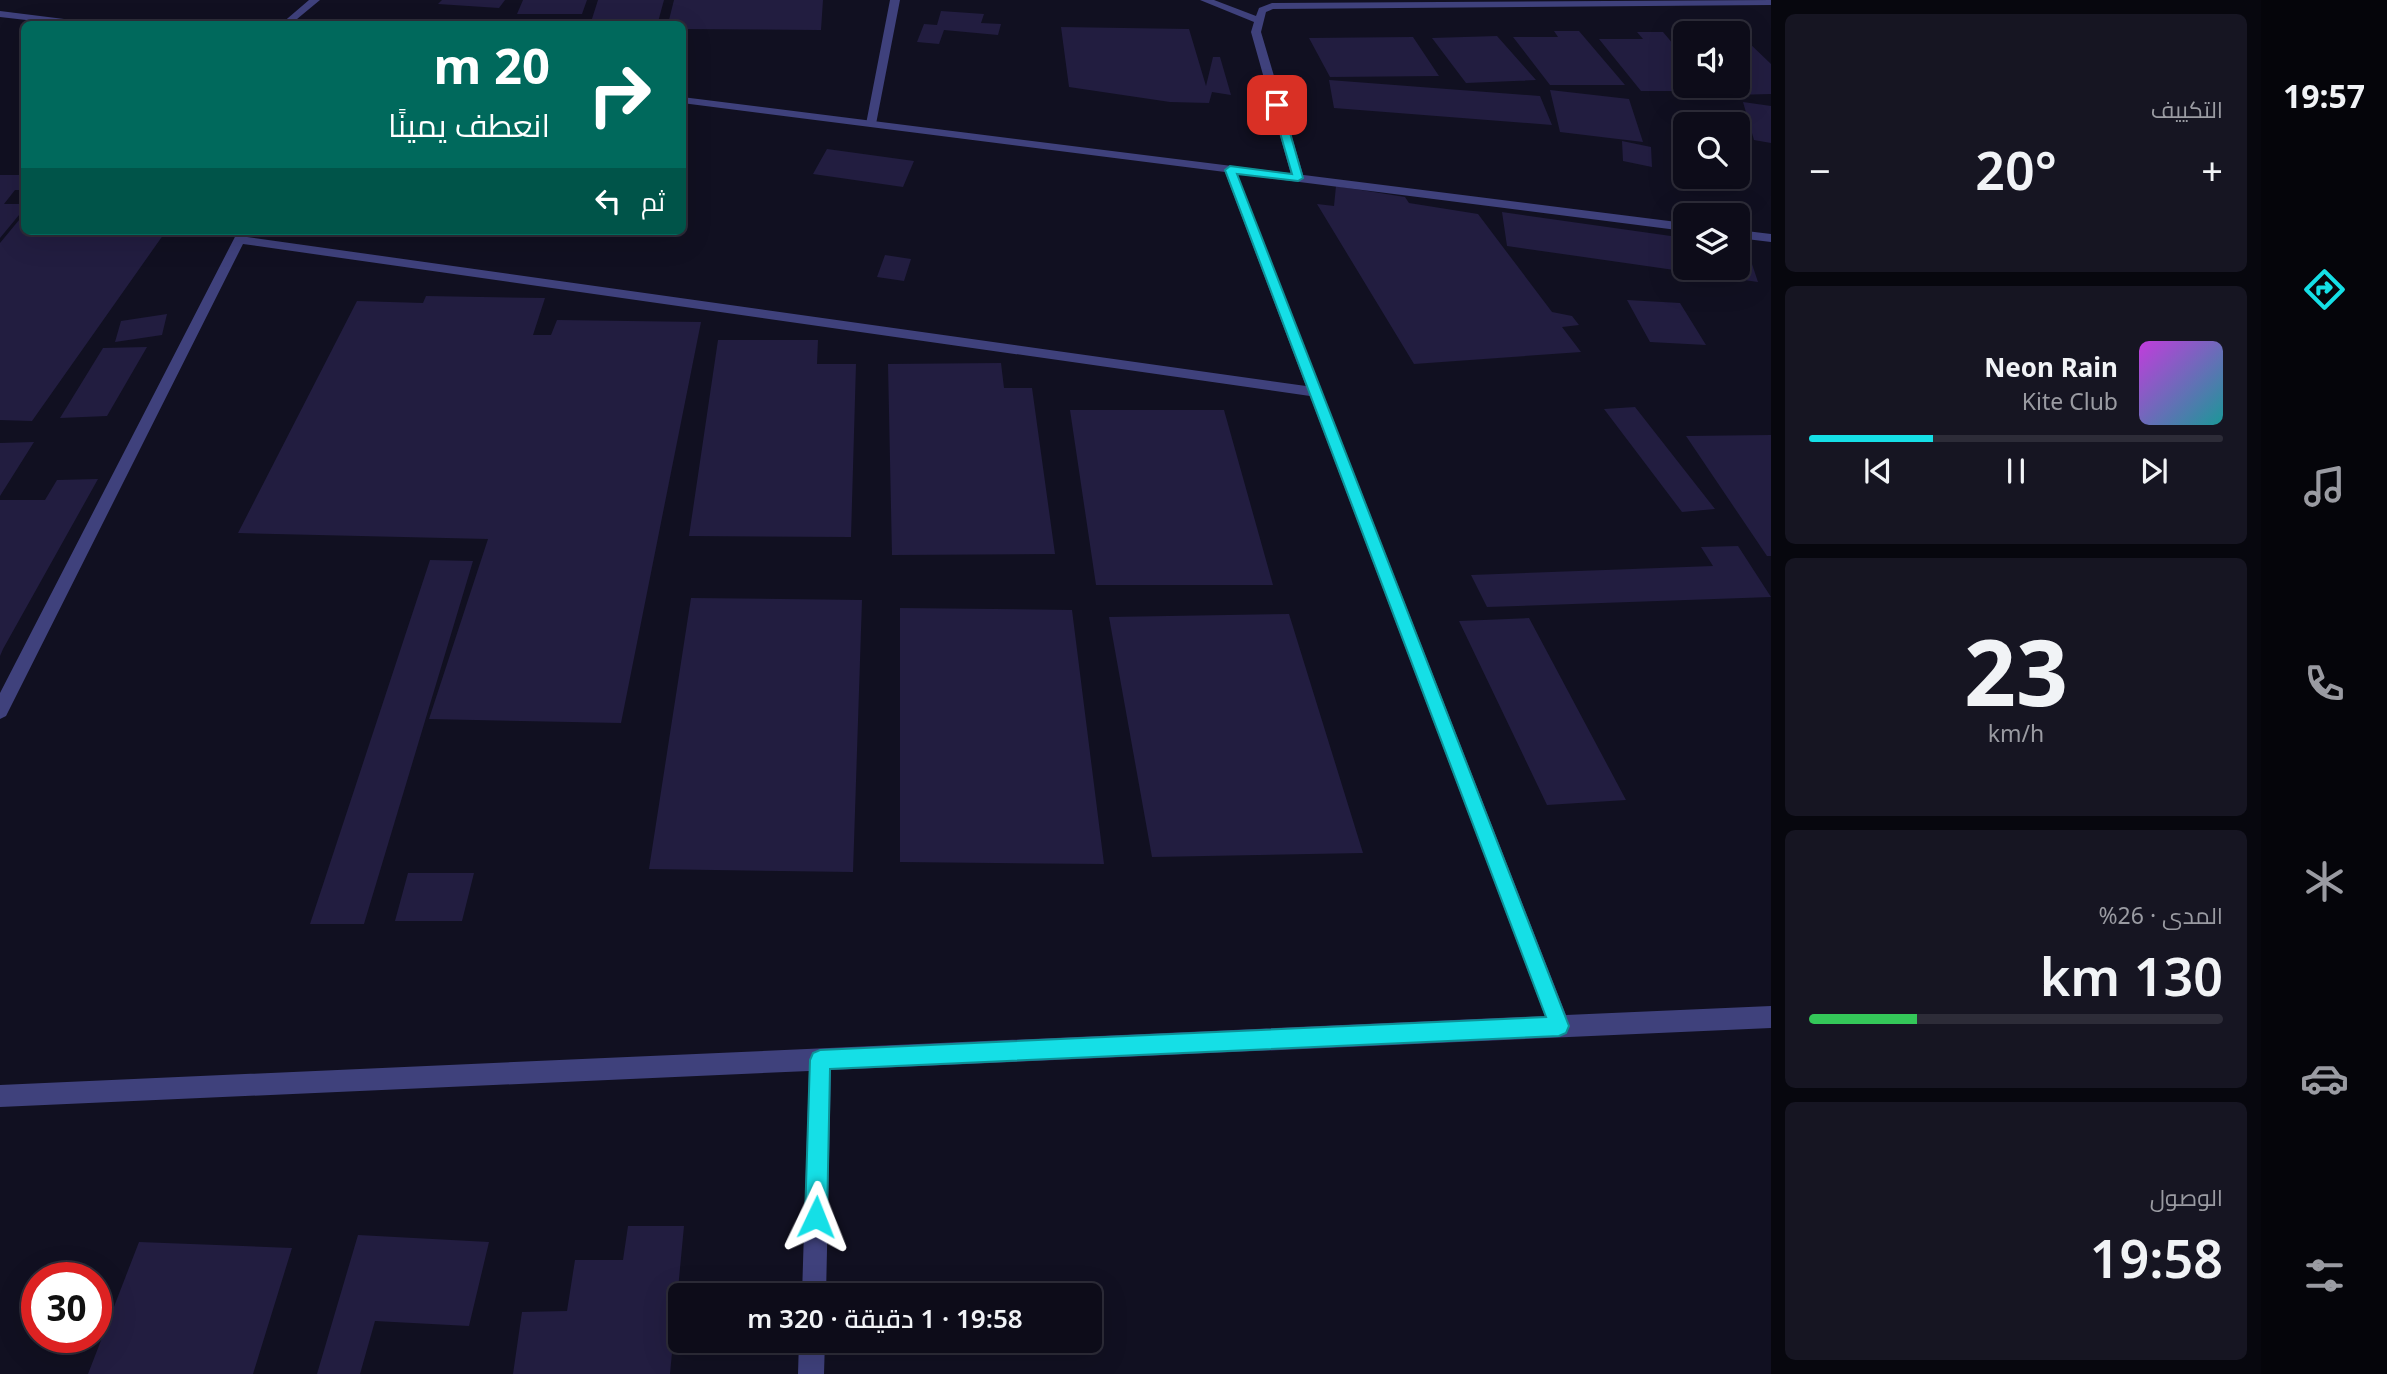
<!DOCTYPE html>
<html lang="ar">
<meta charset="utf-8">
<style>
:root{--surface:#0d0c19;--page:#161522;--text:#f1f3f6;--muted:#9a9ba2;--line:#2d2c38;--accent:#15dfe6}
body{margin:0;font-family:"Noto Sans",Cairo,sans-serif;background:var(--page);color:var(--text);direction:rtl;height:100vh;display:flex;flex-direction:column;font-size:26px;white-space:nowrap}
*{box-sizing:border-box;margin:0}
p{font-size:23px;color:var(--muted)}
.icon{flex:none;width:38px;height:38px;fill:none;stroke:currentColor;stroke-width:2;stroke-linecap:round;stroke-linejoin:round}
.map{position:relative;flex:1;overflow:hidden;direction:ltr}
.sheet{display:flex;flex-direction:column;gap:14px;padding:14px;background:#07070e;width:490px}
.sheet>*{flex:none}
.banner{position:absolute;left:21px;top:21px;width:665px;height:214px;border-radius:10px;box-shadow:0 7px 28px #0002,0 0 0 2px var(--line);direction:rtl;background:#00695c;color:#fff;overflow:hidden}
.buttons{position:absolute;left:1673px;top:21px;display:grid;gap:14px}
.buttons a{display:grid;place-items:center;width:77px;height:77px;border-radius:10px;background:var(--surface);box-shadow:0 7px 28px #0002,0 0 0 2px var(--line);font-size:35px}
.speed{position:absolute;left:21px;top:1262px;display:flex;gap:14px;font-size:35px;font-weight:700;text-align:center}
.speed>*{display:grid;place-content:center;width:91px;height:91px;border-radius:50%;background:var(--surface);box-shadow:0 7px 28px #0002,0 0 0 2px var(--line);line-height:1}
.speed .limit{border:10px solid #d22;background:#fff;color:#111}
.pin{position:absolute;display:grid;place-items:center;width:60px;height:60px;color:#fff;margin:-30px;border-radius:14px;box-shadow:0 4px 10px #0006}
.me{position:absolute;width:77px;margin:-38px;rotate:2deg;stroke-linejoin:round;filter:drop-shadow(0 0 5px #0008)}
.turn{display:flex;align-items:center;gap:24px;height:147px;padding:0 21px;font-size:32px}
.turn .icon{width:91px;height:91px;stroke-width:2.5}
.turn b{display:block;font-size:49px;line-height:60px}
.then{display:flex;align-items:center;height:66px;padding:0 21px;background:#0003;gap:14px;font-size:26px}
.big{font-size:52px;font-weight:600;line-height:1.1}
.sheet .tile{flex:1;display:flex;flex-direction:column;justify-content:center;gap:10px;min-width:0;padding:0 24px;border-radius:10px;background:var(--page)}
.sheet .dial{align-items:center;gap:0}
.dial b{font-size:91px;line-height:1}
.song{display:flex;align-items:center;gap:21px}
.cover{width:84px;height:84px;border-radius:10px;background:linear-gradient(135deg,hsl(290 70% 55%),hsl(180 70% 35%))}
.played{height:7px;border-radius:4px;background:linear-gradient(90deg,var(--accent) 30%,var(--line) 30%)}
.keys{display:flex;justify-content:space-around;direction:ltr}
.heat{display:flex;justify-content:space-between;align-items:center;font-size:38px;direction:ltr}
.charge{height:10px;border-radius:5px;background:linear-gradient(90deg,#34c759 26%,var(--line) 0)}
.trip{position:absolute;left:668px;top:1283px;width:434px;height:70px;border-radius:10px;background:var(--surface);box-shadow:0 7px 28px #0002,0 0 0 2px var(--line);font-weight:600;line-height:70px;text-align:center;direction:rtl}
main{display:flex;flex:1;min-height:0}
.tab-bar{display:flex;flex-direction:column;width:126px;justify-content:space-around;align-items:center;background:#05050a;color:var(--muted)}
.tab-bar .icon{width:49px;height:49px}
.tab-bar .selected{color:var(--accent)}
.tab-bar b{font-size:32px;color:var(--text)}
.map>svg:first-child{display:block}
.building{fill:#221d40}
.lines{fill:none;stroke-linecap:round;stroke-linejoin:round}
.service{fill:#3f417c;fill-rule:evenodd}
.minor{fill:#3f417c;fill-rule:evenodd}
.route{fill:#15dfe6;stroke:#0e9196;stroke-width:2}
</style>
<main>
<nav class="tab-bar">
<b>19:57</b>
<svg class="icon selected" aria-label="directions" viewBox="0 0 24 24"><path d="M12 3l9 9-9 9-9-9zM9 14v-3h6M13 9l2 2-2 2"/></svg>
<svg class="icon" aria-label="music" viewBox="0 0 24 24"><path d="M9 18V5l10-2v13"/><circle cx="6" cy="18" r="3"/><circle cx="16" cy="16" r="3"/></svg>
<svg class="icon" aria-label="phone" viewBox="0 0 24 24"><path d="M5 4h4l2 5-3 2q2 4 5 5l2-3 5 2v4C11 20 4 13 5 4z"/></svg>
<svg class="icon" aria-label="climate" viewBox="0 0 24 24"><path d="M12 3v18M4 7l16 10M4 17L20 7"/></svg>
<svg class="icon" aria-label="car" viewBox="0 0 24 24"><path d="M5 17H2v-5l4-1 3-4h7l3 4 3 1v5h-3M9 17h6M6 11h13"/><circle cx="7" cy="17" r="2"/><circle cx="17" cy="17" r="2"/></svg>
<svg class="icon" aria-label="filters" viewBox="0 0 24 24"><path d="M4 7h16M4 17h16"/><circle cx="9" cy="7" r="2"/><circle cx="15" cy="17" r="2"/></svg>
</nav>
<section class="sheet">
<div class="tile"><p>التكييف</p>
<div class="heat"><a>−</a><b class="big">20°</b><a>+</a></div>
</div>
<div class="tile">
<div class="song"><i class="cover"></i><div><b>Neon Rain</b><p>Kite Club</p></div></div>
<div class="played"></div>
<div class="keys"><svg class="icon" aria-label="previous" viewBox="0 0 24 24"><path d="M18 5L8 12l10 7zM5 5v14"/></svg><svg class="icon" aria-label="pause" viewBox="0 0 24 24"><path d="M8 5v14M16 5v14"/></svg><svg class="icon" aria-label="next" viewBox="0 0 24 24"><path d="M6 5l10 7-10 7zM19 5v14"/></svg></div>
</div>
<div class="tile dial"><b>23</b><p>km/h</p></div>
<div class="tile"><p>المدى · 26%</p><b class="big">130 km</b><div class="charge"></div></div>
<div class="tile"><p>الوصول</p><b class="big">19:58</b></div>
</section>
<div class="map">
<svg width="1771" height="1374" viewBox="0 0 1771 1374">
<rect width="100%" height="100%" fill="#111021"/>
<!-- building -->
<path class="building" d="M 442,0 L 505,0 L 499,8 L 438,4 Z
M 523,0 L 587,0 L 582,14 L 517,14 Z
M 598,0 L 664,0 L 658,22 L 591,22 Z
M 674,0 L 823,0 L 821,30 L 682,29 L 682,24 L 668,24 Z
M 941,11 L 984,14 L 981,23 L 1001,24 L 998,35 L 944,30 L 939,44 L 917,42 L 924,24 L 937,25 Z
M 1061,27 L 1189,29 L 1206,86 L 1213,57 L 1220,57 L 1231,95 L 1212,92 L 1209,103 L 1170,102 L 1069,87 Z
M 1554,31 L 1579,31 L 1625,85 L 1550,85 L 1513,37 L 1558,37 Z
M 1637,32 L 1663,32 L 1685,58 L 1685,86 L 1710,86 L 1715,91 L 1641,91 L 1599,39 L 1643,39 Z
M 1497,36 L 1536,80 L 1466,83 L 1432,38 Z
M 1413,37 L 1439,76 L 1330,77 L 1309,38 Z
M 1738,40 L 1746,40 L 1771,64 L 1771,94 L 1732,95 L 1724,86 L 1738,86 Z
M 1329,80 L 1540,96 L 1552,125 L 1334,108 Z
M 1550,90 L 1629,99 L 1643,142 L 1560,132 Z
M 1743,102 L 1771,106 L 1771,143 L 1754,140 Z
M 1622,141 L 1651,147 L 1652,167 L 1623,161 Z
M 827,149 L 914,161 L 903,187 L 813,174 Z
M 0,175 L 24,175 L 24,190 L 15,190 L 4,204 L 24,204 L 24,209 L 0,238 Z
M 1336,186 L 1405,197 L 1409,203 L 1478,214 L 1552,312 L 1572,316 L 1579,325 L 1562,327 L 1581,352 L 1414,364 L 1317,204 L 1334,206 Z
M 1502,212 L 1685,238 L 1685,268 L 1738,268 L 1738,245 L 1746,246 L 1758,282 L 1507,246 Z
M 24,214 L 24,231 L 166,231 L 32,421 L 0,420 L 0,243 Z
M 885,255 L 911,259 L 904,281 L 877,277 Z
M 426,296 L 545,298 L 533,335 L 551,335 L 557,320 L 701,322 L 621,723 L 429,719 L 488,539 L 238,533 L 357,301 L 423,303 Z
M 1627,300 L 1680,303 L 1706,345 L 1650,342 Z
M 167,314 L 162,335 L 115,342 L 121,321 Z
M 718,340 L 818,340 L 817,364 L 856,364 L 851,537 L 689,536 Z
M 147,347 L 107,416 L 60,418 L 103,348 Z
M 1001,363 L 1004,388 L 1032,388 L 1055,554 L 892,555 L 888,364 Z
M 1635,407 L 1715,509 L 1682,512 L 1604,409 Z
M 1070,410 L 1224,410 L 1273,585 L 1096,585 Z
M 1771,435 L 1771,556 L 1767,556 L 1686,436 Z
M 34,442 L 0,496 L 0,443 Z
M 98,479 L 3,649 L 0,656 L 0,500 L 45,500 L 57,480 Z
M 1738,546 L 1771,597 L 1487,607 L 1471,575 L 1713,566 L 1701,547 Z
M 430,560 L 473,561 L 364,924 L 310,924 Z
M 691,598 L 862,600 L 853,872 L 649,869 Z
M 900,608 L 1072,610 L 1104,864 L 900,862 Z
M 1289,614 L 1363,853 L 1152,857 L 1109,617 Z
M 1529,618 L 1626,800 L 1547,805 L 1459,621 Z
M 408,873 L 474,873 L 462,921 L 395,921 Z
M 628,1226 L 684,1226 L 670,1374 L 513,1374 L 522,1312 L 567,1311 L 575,1260 L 623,1260 Z
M 358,1235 L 489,1242 L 469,1326 L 375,1321 L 360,1374 L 317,1374 Z
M 139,1242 L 292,1248 L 253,1374 L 88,1374 Z"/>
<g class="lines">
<!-- service -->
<path class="service" d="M 309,0 L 320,0 L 291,24 L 281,24 Z
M 890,0 L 900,0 L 876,124 L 871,127 L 866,124 Z
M 1200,0 L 1214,0 L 1256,16 L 1259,8 L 1272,3 L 1771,0 L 1771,5 L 1273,9 L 1266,12 L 1261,32 L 1304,178 L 1298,181 L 1292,178 L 1251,32 L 1254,22 Z"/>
<!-- minor -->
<path class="minor" d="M 0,11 L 80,21 L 85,24 L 61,24 L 0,17 Z
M 682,97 L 1685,223 L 1685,231 L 1237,174 L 1566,1015 L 1771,1006 L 1771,1028 L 831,1070 L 826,1295 L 802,1295 L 809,1071 L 0,1107 L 0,1085 L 1545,1016 L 1310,396 L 243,244 L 6,716 L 0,719 L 0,693 L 238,231 L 250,231 L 247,237 L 1306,386 L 1225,172 L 682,103 Z
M 1738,230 L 1771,234 L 1771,242 L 1738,238 Z
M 799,1340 L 825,1340 L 824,1374 L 798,1374 Z"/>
</g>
<!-- route -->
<path class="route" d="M 1277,102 L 1282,105 L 1303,178 L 1298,181 L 1237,174 L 1569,1026 L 1566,1033 L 1559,1036 L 830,1069 L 827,1217 L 823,1224 L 816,1227 L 808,1224 L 805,1217 L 810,1060 L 813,1053 L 820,1050 L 1546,1017 L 1225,170 L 1230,166 L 1292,174 L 1272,105 Z"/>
</svg>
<div class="buttons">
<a><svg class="icon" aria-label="sound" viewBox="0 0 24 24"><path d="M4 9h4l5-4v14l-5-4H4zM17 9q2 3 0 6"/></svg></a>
<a><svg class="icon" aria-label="search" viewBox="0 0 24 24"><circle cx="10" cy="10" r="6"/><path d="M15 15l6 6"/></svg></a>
<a><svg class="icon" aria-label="layers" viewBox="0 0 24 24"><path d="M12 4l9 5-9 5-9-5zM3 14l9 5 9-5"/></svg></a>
</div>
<div class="speed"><div class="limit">30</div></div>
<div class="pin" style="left:1277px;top:105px;background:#d93025"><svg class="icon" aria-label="arrive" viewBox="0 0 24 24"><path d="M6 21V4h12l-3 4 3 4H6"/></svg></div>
<svg class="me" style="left:816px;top:1217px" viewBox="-20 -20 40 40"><path d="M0-17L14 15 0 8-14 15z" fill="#15dfe6" stroke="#fff" stroke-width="4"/></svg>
<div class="trip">19:58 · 1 دقيقة · 320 m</div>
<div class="banner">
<div class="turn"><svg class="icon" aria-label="right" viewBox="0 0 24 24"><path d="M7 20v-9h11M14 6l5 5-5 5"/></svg><div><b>20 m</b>انعطف يمينًا</div></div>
<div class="then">ثم<svg class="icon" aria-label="left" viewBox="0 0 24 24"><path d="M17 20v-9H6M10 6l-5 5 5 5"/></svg></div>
</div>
</div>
</main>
